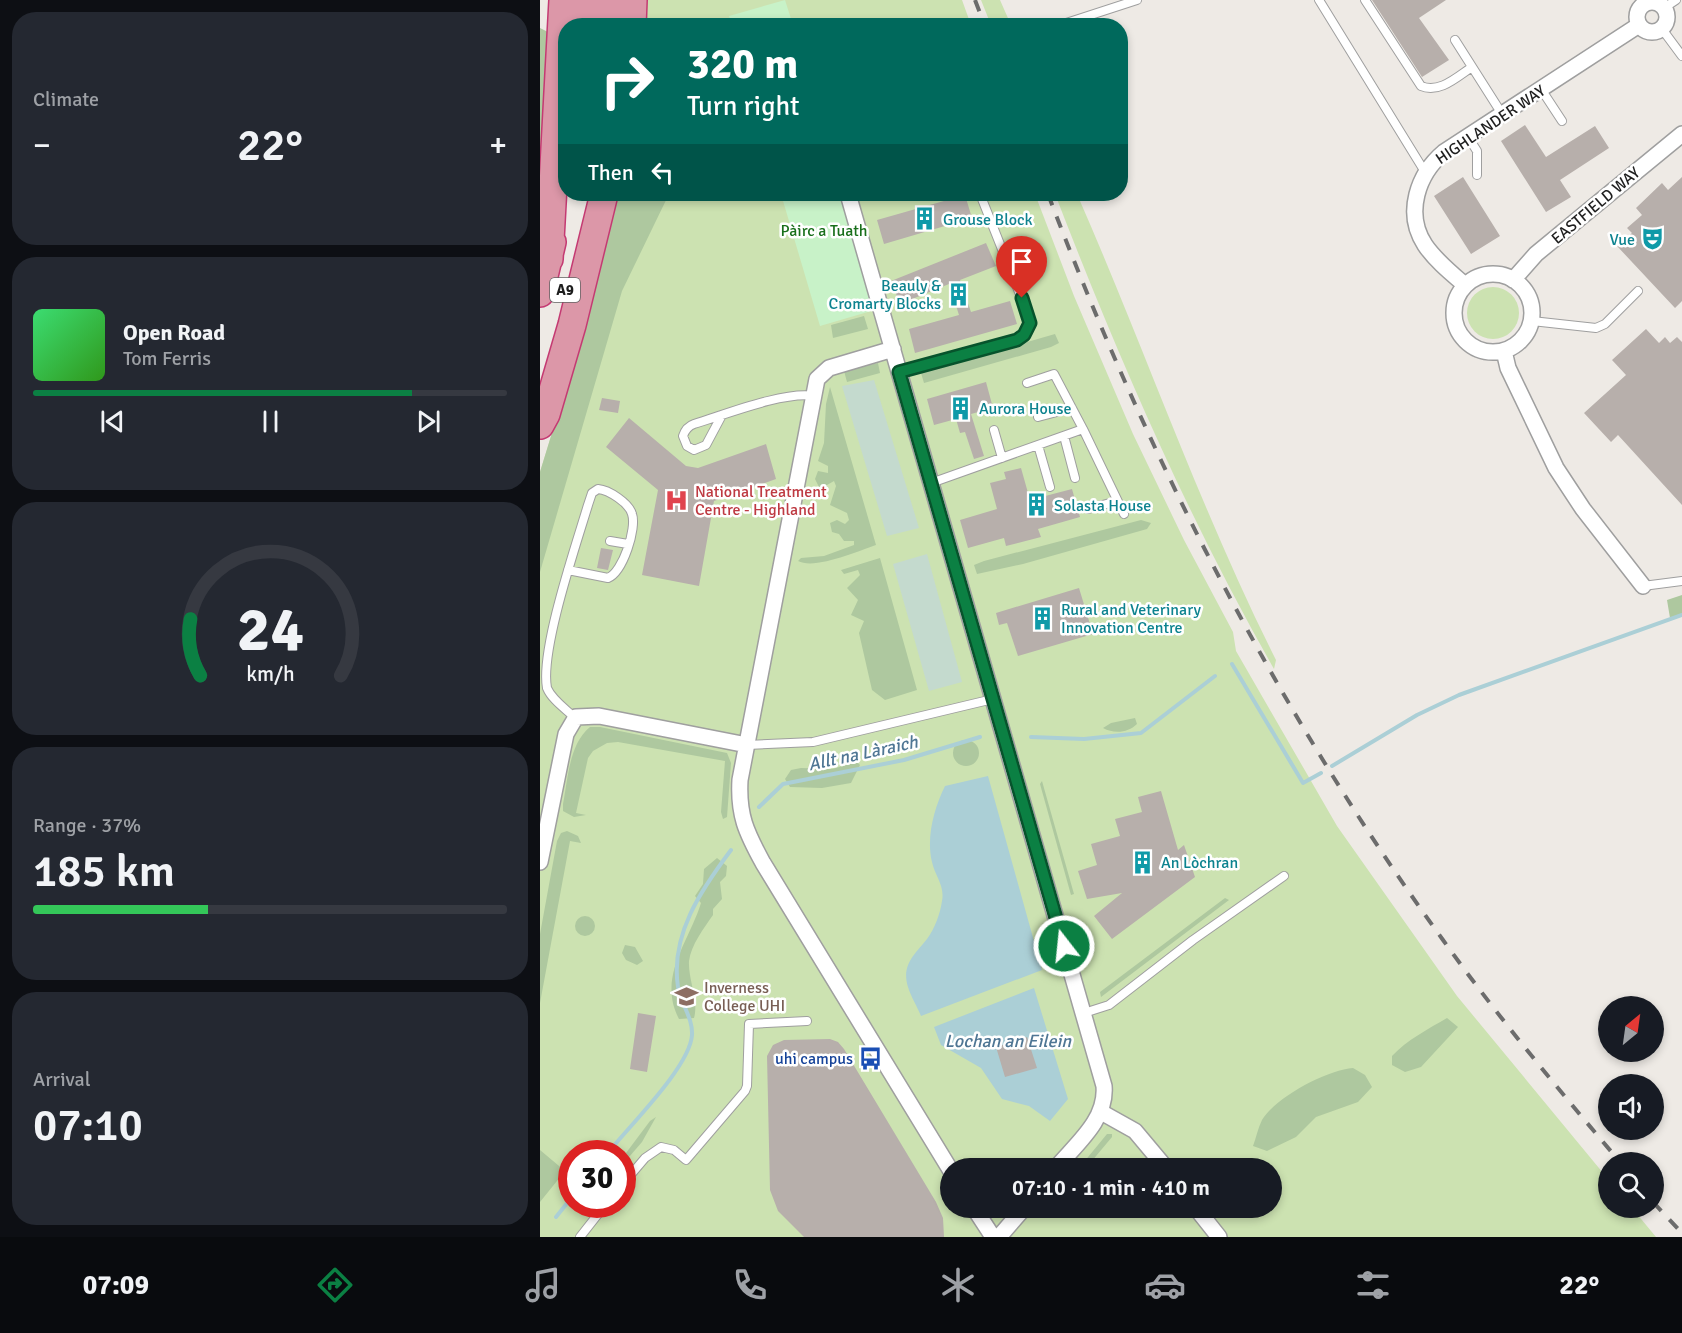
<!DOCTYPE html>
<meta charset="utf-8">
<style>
:root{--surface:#171b24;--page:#242831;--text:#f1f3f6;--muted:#9ea1a6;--line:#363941;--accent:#0b8043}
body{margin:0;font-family:Signika,sans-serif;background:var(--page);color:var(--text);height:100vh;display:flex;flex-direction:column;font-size:22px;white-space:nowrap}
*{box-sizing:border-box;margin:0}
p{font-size:20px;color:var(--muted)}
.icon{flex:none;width:33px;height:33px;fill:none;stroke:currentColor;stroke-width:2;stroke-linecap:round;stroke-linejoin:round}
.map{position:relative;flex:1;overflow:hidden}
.drawer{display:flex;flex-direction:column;gap:12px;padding:12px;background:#0d0f14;width:540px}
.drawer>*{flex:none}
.banner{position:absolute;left:18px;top:18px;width:570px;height:183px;border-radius:24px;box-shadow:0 3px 9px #0003;background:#00695c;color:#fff;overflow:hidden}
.needle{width:39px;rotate:29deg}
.fabs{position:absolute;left:1058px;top:996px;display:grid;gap:12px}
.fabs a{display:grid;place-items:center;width:66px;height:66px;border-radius:50%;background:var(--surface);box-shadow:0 3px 9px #0003;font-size:30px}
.speed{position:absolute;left:18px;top:1140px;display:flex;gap:12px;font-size:30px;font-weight:700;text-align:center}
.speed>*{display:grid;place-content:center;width:78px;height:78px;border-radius:50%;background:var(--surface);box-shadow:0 3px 9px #0003;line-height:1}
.speed .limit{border:9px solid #d22;background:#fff;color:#111}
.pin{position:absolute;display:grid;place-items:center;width:51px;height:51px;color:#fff;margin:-62px -26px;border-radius:50% 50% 50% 0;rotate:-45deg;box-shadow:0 0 6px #0007}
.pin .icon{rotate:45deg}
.me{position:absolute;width:66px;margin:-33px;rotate:344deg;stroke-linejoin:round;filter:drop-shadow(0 0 4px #0008)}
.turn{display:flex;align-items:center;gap:21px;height:126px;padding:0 30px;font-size:27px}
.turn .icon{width:78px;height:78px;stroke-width:2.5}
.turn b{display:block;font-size:42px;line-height:51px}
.then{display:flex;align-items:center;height:57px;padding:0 30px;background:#0003;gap:12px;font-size:22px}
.big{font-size:45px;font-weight:600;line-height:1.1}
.drawer .widget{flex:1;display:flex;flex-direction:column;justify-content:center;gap:9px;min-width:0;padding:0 21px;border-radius:24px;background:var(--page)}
.drawer .dial{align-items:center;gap:0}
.dial svg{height:156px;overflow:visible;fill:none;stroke:var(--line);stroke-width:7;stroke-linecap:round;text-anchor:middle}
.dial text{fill:var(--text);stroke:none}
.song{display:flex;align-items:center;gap:18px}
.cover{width:72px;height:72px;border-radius:9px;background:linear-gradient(135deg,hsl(140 70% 55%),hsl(110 70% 35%))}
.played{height:6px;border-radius:3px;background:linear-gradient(90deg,var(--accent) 80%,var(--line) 80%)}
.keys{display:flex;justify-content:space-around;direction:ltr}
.heat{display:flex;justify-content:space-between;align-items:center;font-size:33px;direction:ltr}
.charge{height:9px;border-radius:4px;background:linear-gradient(90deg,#34c759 37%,var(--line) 0)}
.trip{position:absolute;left:400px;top:1158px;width:342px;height:60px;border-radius:30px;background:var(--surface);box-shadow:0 3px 9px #0003;font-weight:600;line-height:60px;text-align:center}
.menu{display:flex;height:96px;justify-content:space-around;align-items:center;background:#090b0e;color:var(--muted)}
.menu .icon{width:42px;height:42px}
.menu .active{color:var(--accent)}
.menu b{font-size:27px;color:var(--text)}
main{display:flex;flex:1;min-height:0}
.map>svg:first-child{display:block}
.grass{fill:#cce2b1;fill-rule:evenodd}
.forest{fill:#aec89f}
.wetland{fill:#c4dace}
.park{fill:#c8f2c8}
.water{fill:#abcfd6}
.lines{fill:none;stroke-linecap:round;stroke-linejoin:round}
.stream{stroke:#abcfd6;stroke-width:4}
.building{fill:#b7afab}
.lane-casing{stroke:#9f9f9f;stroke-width:10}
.street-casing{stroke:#9f9f9f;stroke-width:18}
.highway-casing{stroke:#c43a72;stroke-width:30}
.lane{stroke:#fff;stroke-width:8}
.street{stroke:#fff;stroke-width:15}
.highway{stroke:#dc97a8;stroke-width:27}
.rail{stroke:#6c6c6c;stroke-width:4;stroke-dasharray:12 12;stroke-linecap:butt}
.route-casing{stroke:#07532c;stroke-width:15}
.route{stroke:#0b8043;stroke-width:10}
.labels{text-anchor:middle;stroke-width:5;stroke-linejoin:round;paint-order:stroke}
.shield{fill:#fff;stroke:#626262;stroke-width:1.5}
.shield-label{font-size:15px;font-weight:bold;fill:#1e1e1e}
.street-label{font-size:16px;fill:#1e1e1e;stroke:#fff}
.culture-label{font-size:16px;fill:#0d838f;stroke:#fff;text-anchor:start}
.park-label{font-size:16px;fill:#196f1b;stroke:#fff}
.health-label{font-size:16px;fill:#be3a42;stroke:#fff;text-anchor:start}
.education-label{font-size:16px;fill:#785e54;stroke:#fff;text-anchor:start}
.transit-label{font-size:16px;fill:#164399;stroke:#fff;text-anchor:end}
.water-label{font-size:18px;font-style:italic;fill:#4f7694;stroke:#fff}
</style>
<main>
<section class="drawer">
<div class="widget"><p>Climate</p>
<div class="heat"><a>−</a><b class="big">22°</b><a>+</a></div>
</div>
<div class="widget">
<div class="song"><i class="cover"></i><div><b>Open Road</b><p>Tom Ferris</p></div></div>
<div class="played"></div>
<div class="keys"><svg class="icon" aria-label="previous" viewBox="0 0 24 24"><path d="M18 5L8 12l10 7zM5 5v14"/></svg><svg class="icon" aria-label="pause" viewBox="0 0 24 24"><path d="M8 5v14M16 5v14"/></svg><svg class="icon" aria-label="next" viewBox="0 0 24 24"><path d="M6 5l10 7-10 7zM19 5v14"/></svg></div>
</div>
<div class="widget dial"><svg viewBox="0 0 100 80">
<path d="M14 69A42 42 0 1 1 86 69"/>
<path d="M14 69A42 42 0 0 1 9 40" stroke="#0b8043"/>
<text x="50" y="56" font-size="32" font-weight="700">24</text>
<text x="50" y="72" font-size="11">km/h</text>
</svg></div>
<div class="widget"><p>Range · 37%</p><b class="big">185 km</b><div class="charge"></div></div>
<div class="widget"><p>Arrival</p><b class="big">07:10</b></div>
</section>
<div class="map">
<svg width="1142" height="1237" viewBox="0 0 1142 1237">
<rect width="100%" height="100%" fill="#eeeae5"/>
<!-- grass -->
<path class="grass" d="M 107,0 L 422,0 L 431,25 L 104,26 Z
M 441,0 L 460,0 L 471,25 L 451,25 Z
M 78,194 L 495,194 L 534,296 L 593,434 L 644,540 L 693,632 L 696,651 L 797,826 L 917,996 L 1068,1179 L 1068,1208 L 1092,1208 L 1116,1237 L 0,1237 L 0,472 L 42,335 ZM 32,1154 L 82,1154 L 82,1204 L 32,1204 ZM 411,1168 L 732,1168 L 732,1208 L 411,1208 Z
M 515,194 L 537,194 C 605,349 660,509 736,660 L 734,669 C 647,516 578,357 515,194 Z
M927 313a26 26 0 1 1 52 0a26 26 0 1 1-52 0Z"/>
<!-- forest -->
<path class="forest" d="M 0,28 L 10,33 L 0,163 Z
M 78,194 L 129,194 L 82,291 L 0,572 L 0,472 L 42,335 Z
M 324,316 L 328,329 L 293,338 L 291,325 Z
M 515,334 L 519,343 L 511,347 L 384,383 L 381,373 Z
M 338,363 L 340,373 L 307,382 L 304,371 Z
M 290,387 L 336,545 C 318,551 275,570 258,561 L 261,558 L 284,556 L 314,545 L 314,541 L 304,541 L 299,534 L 292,532 L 290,523 L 297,520 L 305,524 L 309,520 L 307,513 L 290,505 L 296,486 L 294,481 L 280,489 L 275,479 L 278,471 L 288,473 L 288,466 L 278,461 L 284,443 L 286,404 Z
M 601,520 L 611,523 L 607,529 L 483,564 L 437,574 L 434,565 L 444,561 Z
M 340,558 L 377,690 L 345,700 L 332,690 L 319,633 L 324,621 L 311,615 L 318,600 L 307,588 L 320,575 L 318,570 L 304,574 L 301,570 Z
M 1142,595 L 1142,614 L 1130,618 L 1127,600 Z
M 595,718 L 597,724 C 588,733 574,734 563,728 L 571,723 Z
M 50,727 L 60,727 L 187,753 L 191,763 L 187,817 L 183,819 L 181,812 L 185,761 L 78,742 L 67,743 L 53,751 L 48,758 L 36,813 L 46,815 L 34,817 L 23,811 L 23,804 C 28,779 29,744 50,727 Z
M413 753a13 13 0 1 1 26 0a13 13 0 1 1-26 0Z
M 317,762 L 320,765 L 311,783 L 282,788 L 250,787 L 245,779 L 251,770 L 261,768 L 292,769 Z
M 502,781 L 534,894 L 531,895 L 500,784 Z
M 27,831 L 38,836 L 41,843 L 30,841 L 0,1003 L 0,934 L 17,841 L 21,833 Z
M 177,858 L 187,866 L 186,876 L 180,882 L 182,899 L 173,909 L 173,915 C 164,928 151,945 149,961 C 148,980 159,1000 154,1018 L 139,1019 C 117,977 149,942 161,903 L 155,896 L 163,884 L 164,869 Z
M 685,898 L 689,900 L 561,997 L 560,992 Z
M35 926a10 10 0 1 1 20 0a10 10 0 1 1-20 0Z
M 85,945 L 95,947 L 103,961 L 97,965 L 86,960 L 82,953 Z
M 907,1018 L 918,1027 L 881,1067 L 865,1072 L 852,1065 L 852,1056 C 867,1040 888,1029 907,1018 Z
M 813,1068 L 825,1075 L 832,1087 L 818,1102 L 776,1117 L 756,1137 L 727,1151 L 713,1146 C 716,1138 718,1128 722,1120 C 736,1097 787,1070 813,1068 Z
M 116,1117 L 102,1142 L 83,1164 L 83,1157 L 110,1121 Z
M 567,1134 L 572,1134 L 572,1137 L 546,1168 L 539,1168 Z
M 0,1150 L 25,1171 L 0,1202 Z"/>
<!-- wetland -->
<path class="wetland" d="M 334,380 L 379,528 L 347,536 L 302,386 Z
M 387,554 L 422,682 L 389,691 L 353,564 Z"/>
<!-- park -->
<path class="park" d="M 245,0 L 253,25 L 192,25 L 189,16 Z
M 241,194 L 305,194 L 338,309 L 280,326 Z"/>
<!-- water -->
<path class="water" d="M 448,776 L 502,970 L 381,1016 C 377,1006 371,997 368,987 C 361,965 375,954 387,939 C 395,928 400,914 402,901 C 405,886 395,876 392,862 C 386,838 394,808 405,786 Z
M 494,988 L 528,1099 L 510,1121 L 489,1106 L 462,1099 L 441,1068 L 401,1045 L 394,1027 Z"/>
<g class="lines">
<!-- stream -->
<path class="stream" d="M 692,664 L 763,783 L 781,773
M 491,737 L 544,739 L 601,733 L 675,676
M 792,766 L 877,715 L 919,695 L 1142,615
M 219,807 L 243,784 L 364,760 L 440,737
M 67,1154 C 88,1127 150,1067 152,1035 C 153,1018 141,1004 138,987 C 130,935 161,890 191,850
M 16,1217 L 32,1197"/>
</g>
<!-- building -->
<path class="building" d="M 832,0 L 906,0 L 879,18 L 909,60 L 882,77 Z
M 985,125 L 1006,157 L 1055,126 L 1069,148 L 1020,180 L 1031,197 L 1006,212 L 961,141 Z
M 923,177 L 960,236 L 931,254 L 894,196 Z
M 1142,177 L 1142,301 L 1135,308 L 1077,246 L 1092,233 L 1087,228 L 1102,215 L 1096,208 L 1122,183 L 1128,190 Z
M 425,195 L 432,218 L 344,244 L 337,220 Z
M 446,243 L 456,266 L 420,280 L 431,312 L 470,301 L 477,324 L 375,353 L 369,329 L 419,315 L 409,284 L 360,304 L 351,281 Z
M 1106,329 L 1119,343 L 1125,337 L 1130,343 L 1137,337 L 1142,342 L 1142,505 L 1078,435 L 1071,442 L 1044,413 L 1086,375 L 1072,360 Z
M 446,382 L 453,408 L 431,414 L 444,456 L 434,459 L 425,432 L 420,433 L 416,419 L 394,425 L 387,399 Z
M 62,398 L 80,401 L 78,413 L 59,410 Z
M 89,418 L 146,466 L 158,468 L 226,444 L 236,479 L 174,501 L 159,586 L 102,575 L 118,490 L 66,447 Z
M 481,468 L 490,500 L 532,489 L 540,517 L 498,529 L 501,537 L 466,546 L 464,538 L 428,548 L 420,520 L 457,509 L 450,483 L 466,479 L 464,472 Z
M 61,548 L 73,550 L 68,570 L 57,568 Z
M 539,588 L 553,634 L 478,656 L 467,623 L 459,625 L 456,613 Z
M 621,791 L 638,850 L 644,845 L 655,877 L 572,939 L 554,916 L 582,893 L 547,899 L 538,871 L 557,865 L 551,844 L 580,836 L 575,819 L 602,812 L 598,797 Z
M 98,1013 L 116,1016 L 107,1072 L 90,1069 Z
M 487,1037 L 497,1068 L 465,1077 L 456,1047 Z
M 290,1039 L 298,1042 L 304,1049 L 396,1202 L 403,1218 L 404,1237 L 264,1237 L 238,1211 L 230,1190 L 227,1056 L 233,1045 L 244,1040 Z"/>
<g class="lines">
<defs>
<path id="lane" d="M 779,0 L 885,172
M 825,0 L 881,86 C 899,94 917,77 932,67
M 1124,8 L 1136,0
M 517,26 L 597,0
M 1122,29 L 1142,56
M 915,40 L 962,114
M 1001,89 L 1022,121
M 928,137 L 937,151 L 937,175
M 992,321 L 1056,328 L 1065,324 L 1098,291
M 359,372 L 477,340 L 488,330 L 489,317 L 440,194
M 182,415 L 166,445 L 154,450 L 147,446 L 143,436 C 145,430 148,426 154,424 C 184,415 244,391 274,396
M 498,417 L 532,408
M 543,429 L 584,514
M 454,430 L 462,458
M 524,436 L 535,478
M 498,445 L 510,487
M 391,483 L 543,429 L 514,374 L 487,383
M 548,509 L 577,501
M 70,541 L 88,544
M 28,570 L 68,578 C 83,572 97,528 92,514 C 89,503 69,490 58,489 L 52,493 L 48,505 C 36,545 0,650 7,688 C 12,700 26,709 35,718
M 1103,586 L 1142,581
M 207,745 L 273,742 L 453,699
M 544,1013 L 569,1005 L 653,940 L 744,876
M 82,1185 L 105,1158 L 121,1147 L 134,1150 L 146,1160 L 205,1091 L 207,1086 L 209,1024 L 267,1021
M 40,1237 L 66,1204"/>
<path id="street" d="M1097 17a15 15 0 1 1 30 0a15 15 0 1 1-30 0Z
M 308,194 L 564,1086 C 567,1120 536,1144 516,1168
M914 313a39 39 0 1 1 78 0a39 39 0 1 1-78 0Z
M 973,280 L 996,254 L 1142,134
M 925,285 C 911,273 895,260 885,245 C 864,213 878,174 904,152 L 1099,25
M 353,349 L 289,368 L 277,379 L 200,780 C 198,815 206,832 223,863 L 411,1171
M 964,351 L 968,368 L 1016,468 L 1043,509 L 1103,586
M 0,862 L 26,734 L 36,717 L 59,716 L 207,745
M 561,1112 L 595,1131 L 626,1168
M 434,1208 L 453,1237
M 656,1208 L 679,1237
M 459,1237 L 484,1208"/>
<path id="highway" d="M 44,26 L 46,0
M 66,26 L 68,0
M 92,26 L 93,0
M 9,259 L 23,0
M 0,293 L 12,242
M 0,425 L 6,414 L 32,325 L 64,194"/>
</defs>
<!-- lane casing -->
<use href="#lane" class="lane-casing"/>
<!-- street casing -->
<use href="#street" class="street-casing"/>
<!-- highway casing -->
<use href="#highway" class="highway-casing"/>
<!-- lane -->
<use href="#lane" class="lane"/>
<!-- street -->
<use href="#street" class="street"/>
<!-- highway -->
<use href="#highway" class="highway"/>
<!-- rail -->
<path class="rail" d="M 435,0 L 445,26
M 508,194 C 608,458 737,711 903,940 C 958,1017 1019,1090 1080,1162
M 1113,1202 L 1142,1233"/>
</g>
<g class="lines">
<defs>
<path id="route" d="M 482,298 L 490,323 L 484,335 L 477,340 L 359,372 L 524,946"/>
</defs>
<!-- route casing -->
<use href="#route" class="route-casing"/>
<!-- route -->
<use href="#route" class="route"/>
</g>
<!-- icons -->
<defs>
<symbol id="building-bare" viewBox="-9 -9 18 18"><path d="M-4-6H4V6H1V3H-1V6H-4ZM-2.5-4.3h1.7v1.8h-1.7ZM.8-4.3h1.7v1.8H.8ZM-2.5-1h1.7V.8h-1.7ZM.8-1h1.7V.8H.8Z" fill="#0f9aa8" stroke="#fff" stroke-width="2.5" paint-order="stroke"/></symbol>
<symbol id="theatre-bare" viewBox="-9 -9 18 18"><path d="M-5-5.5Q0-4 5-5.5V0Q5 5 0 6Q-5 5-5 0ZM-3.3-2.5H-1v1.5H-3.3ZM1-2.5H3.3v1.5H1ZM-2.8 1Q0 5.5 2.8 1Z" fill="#0f9aa8" stroke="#fff" stroke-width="2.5" paint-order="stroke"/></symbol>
<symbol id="hospital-bare" viewBox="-9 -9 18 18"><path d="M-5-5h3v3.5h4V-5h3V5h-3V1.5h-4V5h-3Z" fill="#e0444e" stroke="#fff" stroke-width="2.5" paint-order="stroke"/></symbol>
<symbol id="university-bare" viewBox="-9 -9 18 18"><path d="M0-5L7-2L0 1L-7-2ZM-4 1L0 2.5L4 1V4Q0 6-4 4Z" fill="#8d6e63" stroke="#fff" stroke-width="2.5" paint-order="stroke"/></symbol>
<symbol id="bus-bare" viewBox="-9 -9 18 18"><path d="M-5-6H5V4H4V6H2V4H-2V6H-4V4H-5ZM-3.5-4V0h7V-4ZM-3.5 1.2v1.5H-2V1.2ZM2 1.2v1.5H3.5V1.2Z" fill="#1a4fb4" stroke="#fff" stroke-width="2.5" paint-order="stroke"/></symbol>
</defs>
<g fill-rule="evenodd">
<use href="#building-bare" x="368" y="202" width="33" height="33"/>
<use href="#theatre-bare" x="1096" y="222" width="33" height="33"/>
<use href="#building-bare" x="402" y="278" width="33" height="33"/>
<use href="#building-bare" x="404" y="392" width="33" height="33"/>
<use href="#hospital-bare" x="120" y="484" width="33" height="33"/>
<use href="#building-bare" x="480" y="488" width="33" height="33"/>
<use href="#building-bare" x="486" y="602" width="33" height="33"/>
<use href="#building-bare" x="586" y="846" width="33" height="33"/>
<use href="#university-bare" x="130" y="980" width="33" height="33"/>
<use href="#bus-bare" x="314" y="1042" width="33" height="33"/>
</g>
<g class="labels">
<!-- shield labels -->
<rect class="shield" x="10" y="278" width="30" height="24" rx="4.5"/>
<g class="shield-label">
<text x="25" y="295">A9</text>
</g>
<!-- street labels -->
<g class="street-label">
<text transform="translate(950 124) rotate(-34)" y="6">HIGHLANDER WAY</text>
<text transform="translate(1055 205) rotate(-40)" y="6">EASTFIELD WAY</text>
</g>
<!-- culture labels -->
<g class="culture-label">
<text x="403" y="225">Grouse Block</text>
<text x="1095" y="245" text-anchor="end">Vue</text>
<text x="401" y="291" text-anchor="end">Beauly &amp;<tspan x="401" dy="18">Cromarty Blocks</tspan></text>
<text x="439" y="414">Aurora House</text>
<text x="514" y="511">Solasta House</text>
<text x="521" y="615">Rural and Veterinary<tspan x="521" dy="18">Innovation Centre</tspan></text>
<text x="621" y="868">An Lòchran</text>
</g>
<!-- park labels -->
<g class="park-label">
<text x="284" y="236">Pàirc a Tuath</text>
</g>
<!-- health labels -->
<g class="health-label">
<text x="155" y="497">National Treatment<tspan x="155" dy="18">Centre - Highland</tspan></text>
</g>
<!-- education labels -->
<g class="education-label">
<text x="164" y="993">Inverness<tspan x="164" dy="18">College UHI</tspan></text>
</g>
<!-- transit labels -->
<g class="transit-label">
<text x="313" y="1064">uhi campus</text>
</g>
<!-- water labels -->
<g class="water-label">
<text transform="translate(323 753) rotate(-12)" y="6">Allt na Làraich</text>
<text x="468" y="1047">Lochan an Eilein</text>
</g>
</g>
</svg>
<div class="fabs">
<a><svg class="needle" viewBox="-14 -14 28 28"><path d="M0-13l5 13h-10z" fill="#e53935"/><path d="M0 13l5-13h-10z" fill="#9ea1a6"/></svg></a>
<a><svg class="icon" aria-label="sound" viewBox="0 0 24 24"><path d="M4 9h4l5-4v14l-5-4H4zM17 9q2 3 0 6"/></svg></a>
<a><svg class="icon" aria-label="search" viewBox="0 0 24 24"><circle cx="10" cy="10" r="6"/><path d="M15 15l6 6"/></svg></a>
</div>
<div class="speed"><div class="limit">30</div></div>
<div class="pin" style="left:482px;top:298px;background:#d93025"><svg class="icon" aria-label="arrive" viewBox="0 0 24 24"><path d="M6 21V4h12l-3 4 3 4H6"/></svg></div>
<svg class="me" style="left:524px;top:946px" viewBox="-20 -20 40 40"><circle r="17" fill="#0b8043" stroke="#fff" stroke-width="3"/><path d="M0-11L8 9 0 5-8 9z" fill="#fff"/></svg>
<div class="trip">07:10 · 1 min · 410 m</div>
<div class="banner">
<div class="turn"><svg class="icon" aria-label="right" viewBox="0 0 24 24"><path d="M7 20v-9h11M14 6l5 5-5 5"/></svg><div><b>320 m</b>Turn right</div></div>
<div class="then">Then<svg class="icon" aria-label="left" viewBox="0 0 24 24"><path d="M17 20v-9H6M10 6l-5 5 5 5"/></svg></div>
</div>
</div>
</main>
<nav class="menu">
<b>07:09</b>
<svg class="icon active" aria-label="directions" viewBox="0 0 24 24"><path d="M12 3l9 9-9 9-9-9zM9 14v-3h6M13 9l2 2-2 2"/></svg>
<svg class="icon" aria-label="music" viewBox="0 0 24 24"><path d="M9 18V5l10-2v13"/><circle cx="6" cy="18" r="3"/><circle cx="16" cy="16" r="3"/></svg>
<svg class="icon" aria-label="phone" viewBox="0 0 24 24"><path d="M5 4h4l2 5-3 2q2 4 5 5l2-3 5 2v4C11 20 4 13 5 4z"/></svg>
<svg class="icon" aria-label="climate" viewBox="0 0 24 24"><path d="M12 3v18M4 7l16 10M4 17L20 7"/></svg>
<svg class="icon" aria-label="car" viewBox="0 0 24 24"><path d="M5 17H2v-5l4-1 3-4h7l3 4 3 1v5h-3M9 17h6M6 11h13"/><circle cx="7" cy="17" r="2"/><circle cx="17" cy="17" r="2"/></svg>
<svg class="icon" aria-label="filters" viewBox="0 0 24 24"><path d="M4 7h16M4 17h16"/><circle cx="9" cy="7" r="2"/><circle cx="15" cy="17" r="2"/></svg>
<b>22°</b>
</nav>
